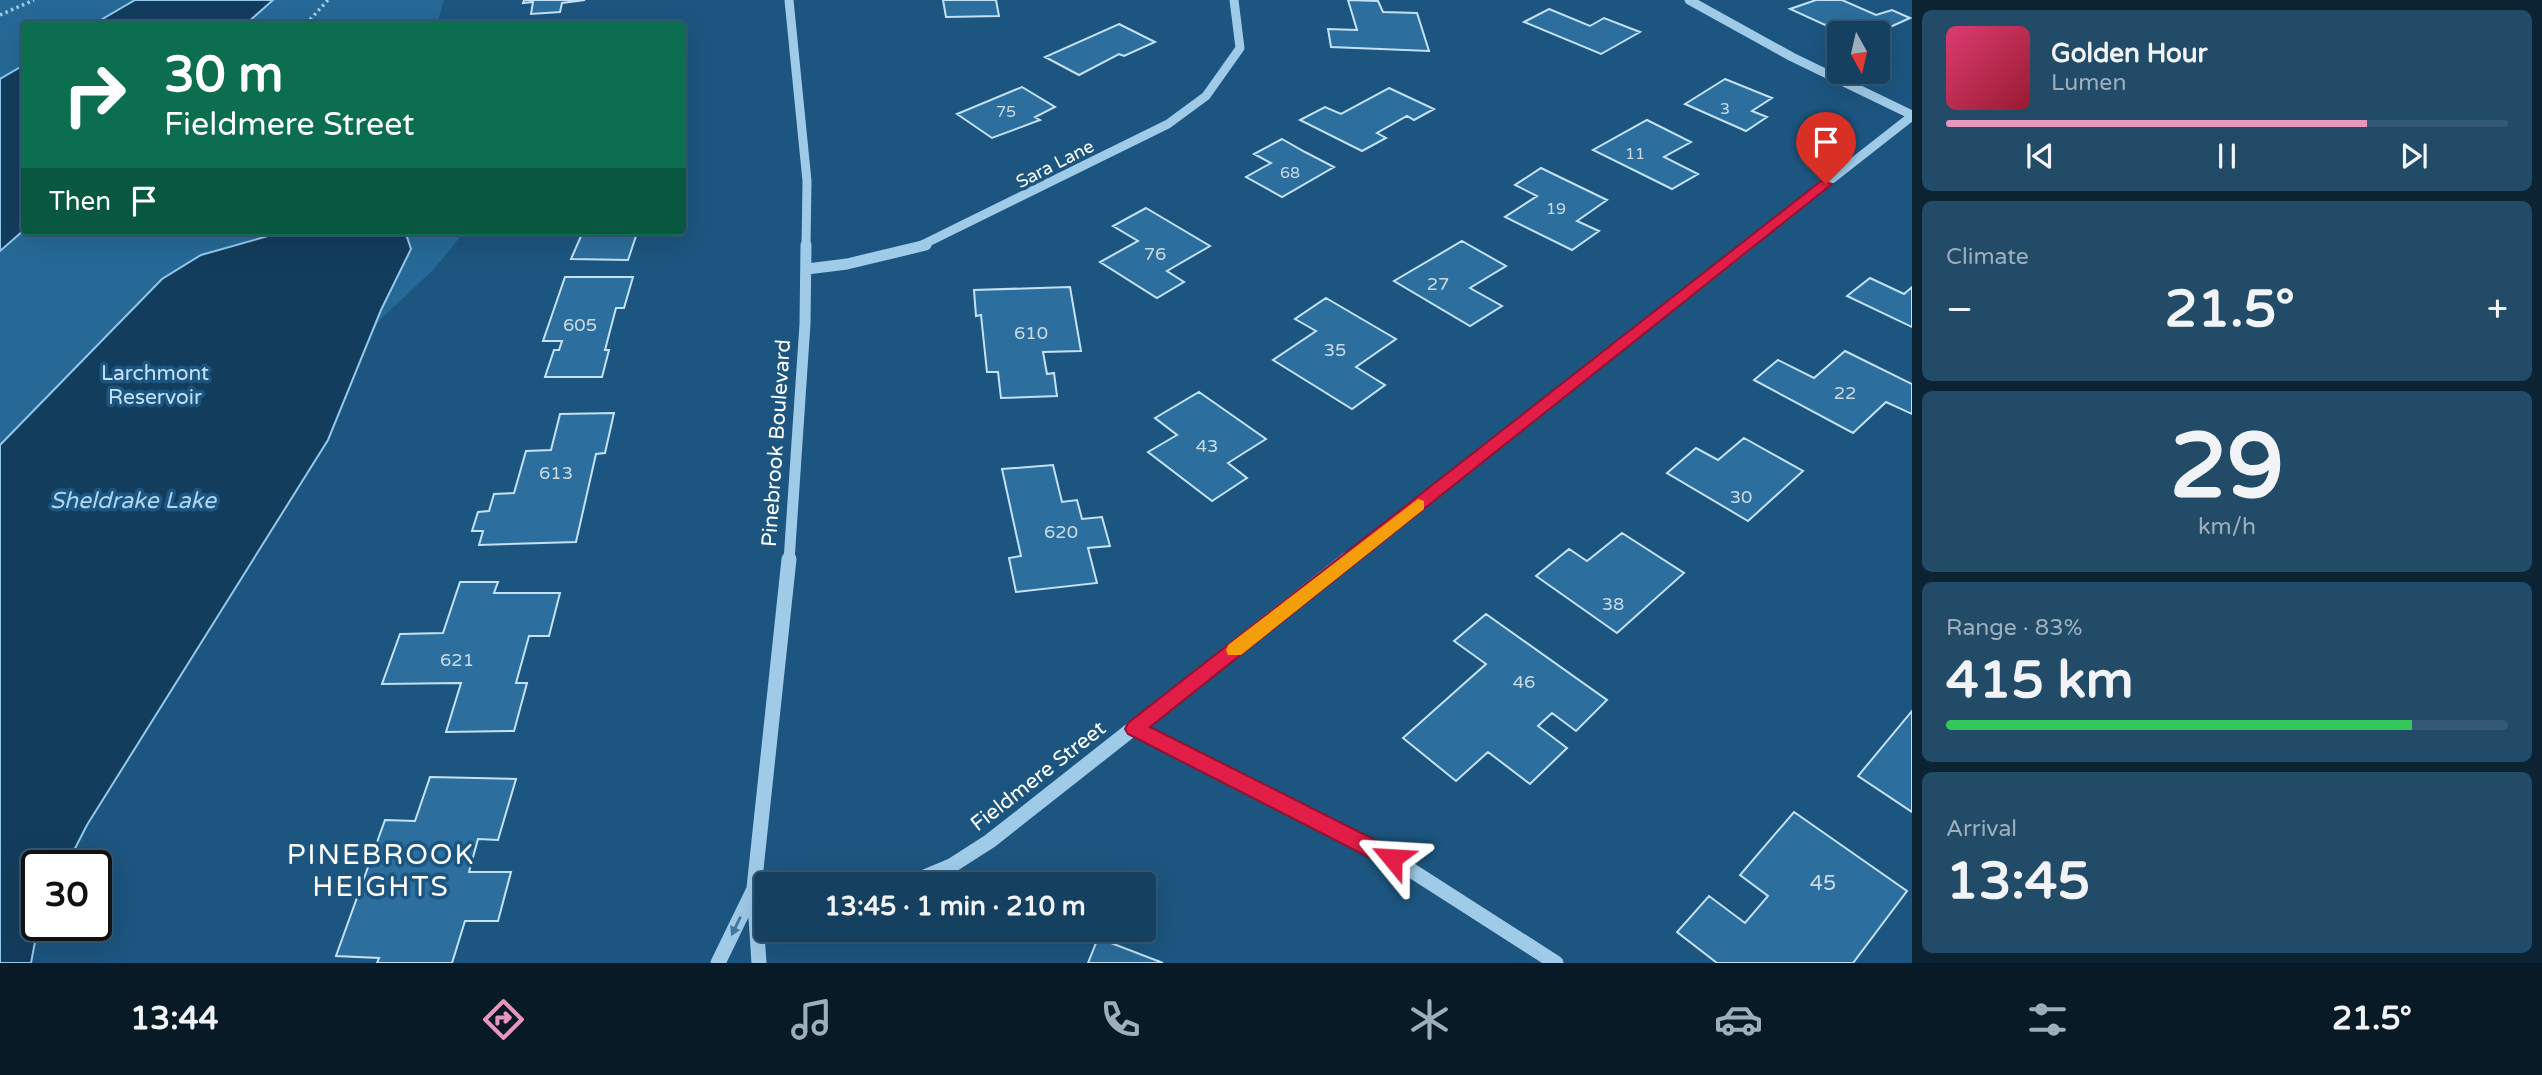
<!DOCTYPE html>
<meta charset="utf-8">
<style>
:root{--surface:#15405f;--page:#224b68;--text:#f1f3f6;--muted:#9dafbd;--line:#345974;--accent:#e797bd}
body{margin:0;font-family:"Varela Round",sans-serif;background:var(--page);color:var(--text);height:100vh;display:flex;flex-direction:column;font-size:26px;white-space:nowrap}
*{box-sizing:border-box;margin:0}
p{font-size:23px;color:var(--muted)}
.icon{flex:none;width:38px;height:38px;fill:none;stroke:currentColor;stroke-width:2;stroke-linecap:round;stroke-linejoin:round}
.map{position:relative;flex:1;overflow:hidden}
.drawer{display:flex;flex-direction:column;gap:10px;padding:10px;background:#0c2334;width:630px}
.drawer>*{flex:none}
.banner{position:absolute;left:21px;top:21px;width:665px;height:214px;border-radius:7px;box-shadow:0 7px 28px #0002,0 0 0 2px var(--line);background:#0b6e4f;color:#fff;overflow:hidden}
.needle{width:46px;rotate:172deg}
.controls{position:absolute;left:1827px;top:21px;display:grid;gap:14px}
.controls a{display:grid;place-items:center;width:63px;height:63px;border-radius:7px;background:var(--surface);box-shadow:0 7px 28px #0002,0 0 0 2px var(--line);font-size:35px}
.speed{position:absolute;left:21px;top:850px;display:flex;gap:14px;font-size:35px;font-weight:700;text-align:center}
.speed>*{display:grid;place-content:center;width:91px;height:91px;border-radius:50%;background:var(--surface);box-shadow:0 7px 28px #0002,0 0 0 2px var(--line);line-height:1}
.speed .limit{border:4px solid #111;border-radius:10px;background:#fff;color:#111}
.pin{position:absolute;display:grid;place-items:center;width:60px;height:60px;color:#fff;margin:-72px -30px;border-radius:50% 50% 50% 0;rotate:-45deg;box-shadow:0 0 7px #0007}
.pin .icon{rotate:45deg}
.me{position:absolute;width:77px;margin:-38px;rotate:297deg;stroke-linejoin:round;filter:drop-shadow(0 0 5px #0008)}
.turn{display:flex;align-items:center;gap:24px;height:147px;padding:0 28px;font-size:32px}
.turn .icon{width:91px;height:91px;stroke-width:2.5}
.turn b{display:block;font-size:49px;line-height:60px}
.then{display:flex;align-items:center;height:66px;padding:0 28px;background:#0003;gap:14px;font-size:26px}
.big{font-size:52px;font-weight:700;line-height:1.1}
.drawer .tile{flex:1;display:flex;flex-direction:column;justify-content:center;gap:10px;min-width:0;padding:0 24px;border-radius:10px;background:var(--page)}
.drawer .dial{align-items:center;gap:0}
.dial b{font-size:91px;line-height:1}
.song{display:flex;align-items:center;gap:21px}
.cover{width:84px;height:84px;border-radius:10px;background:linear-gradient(135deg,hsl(340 70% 55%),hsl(350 70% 35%))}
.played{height:7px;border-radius:4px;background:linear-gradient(90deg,var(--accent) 75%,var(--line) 75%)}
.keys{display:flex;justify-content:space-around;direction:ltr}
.heat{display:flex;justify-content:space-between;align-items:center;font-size:38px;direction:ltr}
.charge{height:10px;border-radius:5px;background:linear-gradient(90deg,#34c759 83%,var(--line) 0)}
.trip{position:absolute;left:754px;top:872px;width:402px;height:70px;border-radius:7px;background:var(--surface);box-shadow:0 7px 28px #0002,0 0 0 2px var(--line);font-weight:700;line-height:70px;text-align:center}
.tabs{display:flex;height:112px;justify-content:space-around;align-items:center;background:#081a26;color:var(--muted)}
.tabs .icon{width:49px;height:49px}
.tabs .on{color:var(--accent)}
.tabs b{font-size:32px;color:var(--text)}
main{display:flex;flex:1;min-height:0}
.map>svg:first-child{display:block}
.green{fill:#266997}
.water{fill:#133d5d;stroke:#93c8eb;stroke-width:2}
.building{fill:#2c6e9d;stroke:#c4e2f7;stroke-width:2}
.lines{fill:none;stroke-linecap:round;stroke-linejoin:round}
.path{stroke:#9fcbe9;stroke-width:3.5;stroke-dasharray:2.5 3.5;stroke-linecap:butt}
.minor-far2{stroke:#9fcbe9;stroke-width:9}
.minor-far1{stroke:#9fcbe9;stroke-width:11}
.minor{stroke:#9fcbe9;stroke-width:15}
.oneway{fill:#43789f}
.route{fill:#e11d48;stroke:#92132f;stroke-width:2}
.slow{fill:#f59e0b}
.labels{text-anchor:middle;stroke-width:7;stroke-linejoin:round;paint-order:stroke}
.far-number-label{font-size:16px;fill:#cadbe6}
.far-street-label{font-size:18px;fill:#fff;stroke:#1c557f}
.number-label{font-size:18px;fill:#cadbe6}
.park-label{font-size:21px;fill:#c4e2f7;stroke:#1c557f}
.street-label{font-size:21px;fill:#fff;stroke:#1c557f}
.near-number-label{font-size:21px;fill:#cadbe6}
.water-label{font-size:23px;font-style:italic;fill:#abd5f1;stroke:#1c557f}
.near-neighbourhood-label{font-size:28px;letter-spacing:2px;fill:#fff;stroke:#1c557f}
</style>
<main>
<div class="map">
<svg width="1912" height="963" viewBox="0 0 1912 963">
<rect width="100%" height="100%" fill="#1c557f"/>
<!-- green -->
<path class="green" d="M 0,0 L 444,0 L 437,24 L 24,24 L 24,231 L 465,231 L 434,269 L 380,320 L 0,911 Z"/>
<!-- water -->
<path class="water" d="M 135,0 L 273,0 L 246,24 L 94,24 Z
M 24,65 L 24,230 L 0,251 L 0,79 Z
M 286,231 L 405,231 L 411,249 L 381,310 L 328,440 L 87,825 L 66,866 L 37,866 L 38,926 L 31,963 L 0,963 L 0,445 L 162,279 L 201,255 Z"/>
<!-- building -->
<path class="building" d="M 524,0 L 585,0 L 562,3 L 560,12 L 531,14 L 533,2 L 523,3 Z
M 943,0 L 996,0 L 999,16 L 946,17 Z
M 1348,0 L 1378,1 L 1383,12 L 1417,13 L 1429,51 L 1331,47 L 1328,29 L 1357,30 Z
M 1816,0 L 1842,0 L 1876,15 L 1892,10 L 1910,18 L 1877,33 L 1863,33 L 1837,21 L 1825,25 L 1790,9 Z
M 1549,9 L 1590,26 L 1604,18 L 1640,32 L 1601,54 L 1524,22 Z
M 1119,24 L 1155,42 L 1124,56 L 1119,54 L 1079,75 L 1045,57 Z
M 1725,79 L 1772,98 L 1752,111 L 1767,117 L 1746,131 L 1685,104 Z
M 1022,87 L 1055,107 L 1035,117 L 1040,120 L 992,138 L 957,114 Z
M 1389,88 L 1434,109 L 1414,120 L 1407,116 L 1377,133 L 1386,138 L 1362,151 L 1300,120 L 1325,107 L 1341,114 Z
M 1647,120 L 1691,142 L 1664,157 L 1698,174 L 1672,189 L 1593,150 Z
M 1282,139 L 1305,152 L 1334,167 L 1282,197 L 1246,177 L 1271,163 L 1254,154 Z
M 1541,168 L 1607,200 L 1577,221 L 1599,231 L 1572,250 L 1505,217 L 1537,196 L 1515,185 Z
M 1146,208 L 1210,246 L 1167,271 L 1184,282 L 1157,298 L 1100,262 L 1138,241 L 1113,226 Z
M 593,231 L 629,231 L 627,235 L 636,236 L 628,260 L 571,259 L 581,236 L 590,236 Z
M 1462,241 L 1506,266 L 1470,288 L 1502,306 L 1470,326 L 1394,281 Z
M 565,277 L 633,277 L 624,308 L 616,308 L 605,350 L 609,350 L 602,377 L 545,377 L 554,350 L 559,350 L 562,341 L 543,341 Z
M 1870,278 L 1904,294 L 1912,287 L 1912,327 L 1847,296 Z
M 1070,287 L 1081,351 L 1043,352 L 1047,374 L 1054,373 L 1057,396 L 1001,398 L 998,372 L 987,372 L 981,315 L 976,316 L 974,290 Z
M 1326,298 L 1396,339 L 1356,367 L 1385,385 L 1352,409 L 1273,360 L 1316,331 L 1295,319 Z
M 1845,351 L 1912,384 L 1912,414 L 1886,402 L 1853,433 L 1754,380 L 1778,360 L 1814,378 Z
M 1199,392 L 1266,439 L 1228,463 L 1247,478 L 1212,501 L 1148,452 L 1177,435 L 1155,418 Z
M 614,413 L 605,453 L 596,454 L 576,542 L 479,545 L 483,531 L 472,531 L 478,512 L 489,511 L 494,494 L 514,493 L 526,451 L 551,450 L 560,414 Z
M 1744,438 L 1803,471 L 1748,521 L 1667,473 L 1696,448 L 1718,460 Z
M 1053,465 L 1062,502 L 1077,500 L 1082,519 L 1102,517 L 1110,546 L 1088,548 L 1097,583 L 1016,592 L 1009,558 L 1021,556 L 1002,469 Z
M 1622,533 L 1684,573 L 1617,633 L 1536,576 L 1569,549 L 1587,561 Z
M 460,582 L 498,582 L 494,593 L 560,593 L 549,636 L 529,636 L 516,683 L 527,683 L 514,731 L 446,732 L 461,683 L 382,684 L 400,634 L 443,633 Z
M 1486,614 L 1607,700 L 1576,731 L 1552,713 L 1538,726 L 1567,748 L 1530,784 L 1488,752 L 1456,781 L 1403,738 L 1486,664 L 1454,641 Z
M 1912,711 L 1912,812 L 1858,776 Z
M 430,777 L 516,779 L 498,840 L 478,839 L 469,872 L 511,872 L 498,921 L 465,921 L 452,963 L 377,963 L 379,958 L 336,956 L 385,820 L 415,821 Z
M 1794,812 L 1907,891 L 1853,963 L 1717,963 L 1677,932 L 1709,896 L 1745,923 L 1768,896 L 1740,875 Z
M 1098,938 L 1163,963 L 1088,963 Z"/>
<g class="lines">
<!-- path -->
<path class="path" d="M 0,15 L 34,0
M 306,24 L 328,0"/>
<!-- minor-far2 -->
<path class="minor-far2" d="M 789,0 L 807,181 L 806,246
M 1689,0 L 1792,57 L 1912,115
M 920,246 L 1168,124 L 1206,96 L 1240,48 L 1234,0
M 1746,246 L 1912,116"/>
<!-- minor-far1 -->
<path class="minor-far1" d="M 807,269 L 847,264 L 926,245
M 789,561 L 805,324 L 806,245
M 1346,561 L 1748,245"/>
<!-- minor -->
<path class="minor" d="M 1134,729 L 1392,858 L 1556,963
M 908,884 L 951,866 L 990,841 L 1348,559
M 718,963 L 754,889
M 759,963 L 754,888 L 789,559"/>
</g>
<!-- one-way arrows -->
<defs><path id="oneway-solid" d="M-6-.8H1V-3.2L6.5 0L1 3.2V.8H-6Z" transform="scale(1.75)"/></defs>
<use class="oneway" href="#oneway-solid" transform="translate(736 926) rotate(116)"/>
<!-- route -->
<path class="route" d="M 1821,181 L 1832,184 L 1150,727 L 1399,852 L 1402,858 L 1399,865 L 1392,868 L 1384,865 L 1128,734 L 1125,729 L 1128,723 Z"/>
<!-- slow -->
<path class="slow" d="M 1418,499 L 1424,501 L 1424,509 L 1241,655 L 1228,655 L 1226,650 L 1228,645 Z"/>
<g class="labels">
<!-- far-number labels -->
<g class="far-number-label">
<text x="1725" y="114">3</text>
<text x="1006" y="117">75</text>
<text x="1635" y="159">11</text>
<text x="1290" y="178">68</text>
<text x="1556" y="214">19</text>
</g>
<!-- far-street labels -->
<g class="far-street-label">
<text transform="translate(1055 164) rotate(-27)" y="6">Sara Lane</text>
</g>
<!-- number labels -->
<g class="number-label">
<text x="1155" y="260">76</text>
<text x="1438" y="290">27</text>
<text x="580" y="331">605</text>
<text x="1031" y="339">610</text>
<text x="1335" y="356">35</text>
<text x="1845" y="399">22</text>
<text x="1207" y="452">43</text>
<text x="556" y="479">613</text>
<text x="1741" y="503">30</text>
<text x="1061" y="538">620</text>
<text x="1613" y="610">38</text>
<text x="457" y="666">621</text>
<text x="1524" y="688">46</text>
</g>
<!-- park labels -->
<g class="park-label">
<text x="155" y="380">Larchmont<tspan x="155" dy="24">Reservoir</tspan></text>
</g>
<!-- street labels -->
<g class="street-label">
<text transform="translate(776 443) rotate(-86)" y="7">Pinebrook Boulevard</text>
<text transform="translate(1038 776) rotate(-38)" y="7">Fieldmere Street</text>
</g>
<!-- near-number labels -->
<g class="near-number-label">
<text x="1823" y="890">45</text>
</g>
<!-- water labels -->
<g class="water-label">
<text x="133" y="508">Sheldrake Lake</text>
</g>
<!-- near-neighbourhood labels -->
<g class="near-neighbourhood-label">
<text x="381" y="864">PINEBROOK<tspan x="381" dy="32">HEIGHTS</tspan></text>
</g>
</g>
</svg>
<div class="controls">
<a><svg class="needle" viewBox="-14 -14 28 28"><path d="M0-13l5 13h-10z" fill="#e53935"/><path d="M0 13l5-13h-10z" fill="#9dafbd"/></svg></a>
</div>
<div class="speed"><div class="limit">30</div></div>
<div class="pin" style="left:1826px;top:184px;background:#d93025"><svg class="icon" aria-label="arrive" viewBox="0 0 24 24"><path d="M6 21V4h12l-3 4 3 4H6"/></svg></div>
<svg class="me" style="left:1392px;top:858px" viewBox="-20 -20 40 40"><path d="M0-17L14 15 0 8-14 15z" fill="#e11d48" stroke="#fff" stroke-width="4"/></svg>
<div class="trip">13:45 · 1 min · 210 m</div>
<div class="banner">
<div class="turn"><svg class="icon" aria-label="right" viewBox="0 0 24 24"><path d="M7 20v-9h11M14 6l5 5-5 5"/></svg><div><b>30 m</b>Fieldmere Street</div></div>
<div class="then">Then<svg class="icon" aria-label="arrive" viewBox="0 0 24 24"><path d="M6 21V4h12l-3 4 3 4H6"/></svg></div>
</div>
</div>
<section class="drawer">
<div class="tile">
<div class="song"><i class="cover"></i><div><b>Golden Hour</b><p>Lumen</p></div></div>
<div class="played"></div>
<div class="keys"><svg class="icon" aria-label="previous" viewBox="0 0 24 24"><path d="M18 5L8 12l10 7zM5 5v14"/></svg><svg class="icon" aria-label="pause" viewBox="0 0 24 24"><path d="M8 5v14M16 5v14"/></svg><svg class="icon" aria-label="next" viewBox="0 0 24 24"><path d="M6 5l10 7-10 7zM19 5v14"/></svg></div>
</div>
<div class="tile"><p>Climate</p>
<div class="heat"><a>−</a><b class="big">21.5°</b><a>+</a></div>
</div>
<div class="tile dial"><b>29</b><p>km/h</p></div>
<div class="tile"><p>Range · 83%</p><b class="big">415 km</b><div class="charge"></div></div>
<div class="tile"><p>Arrival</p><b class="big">13:45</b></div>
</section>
</main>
<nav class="tabs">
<b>13:44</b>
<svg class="icon on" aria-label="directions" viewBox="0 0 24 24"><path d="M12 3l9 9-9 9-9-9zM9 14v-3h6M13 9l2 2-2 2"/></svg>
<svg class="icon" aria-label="music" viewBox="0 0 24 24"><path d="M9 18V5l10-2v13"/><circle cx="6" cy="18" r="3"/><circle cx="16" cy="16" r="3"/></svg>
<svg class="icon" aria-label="phone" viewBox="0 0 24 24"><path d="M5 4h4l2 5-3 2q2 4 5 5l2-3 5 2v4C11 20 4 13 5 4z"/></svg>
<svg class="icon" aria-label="climate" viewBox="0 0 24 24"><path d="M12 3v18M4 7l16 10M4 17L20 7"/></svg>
<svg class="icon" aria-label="car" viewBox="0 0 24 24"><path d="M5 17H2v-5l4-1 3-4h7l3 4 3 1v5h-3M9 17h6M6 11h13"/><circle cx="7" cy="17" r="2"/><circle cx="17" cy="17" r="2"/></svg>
<svg class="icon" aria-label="filters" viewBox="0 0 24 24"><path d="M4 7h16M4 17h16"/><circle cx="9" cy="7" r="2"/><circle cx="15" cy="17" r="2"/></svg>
<b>21.5°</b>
</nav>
